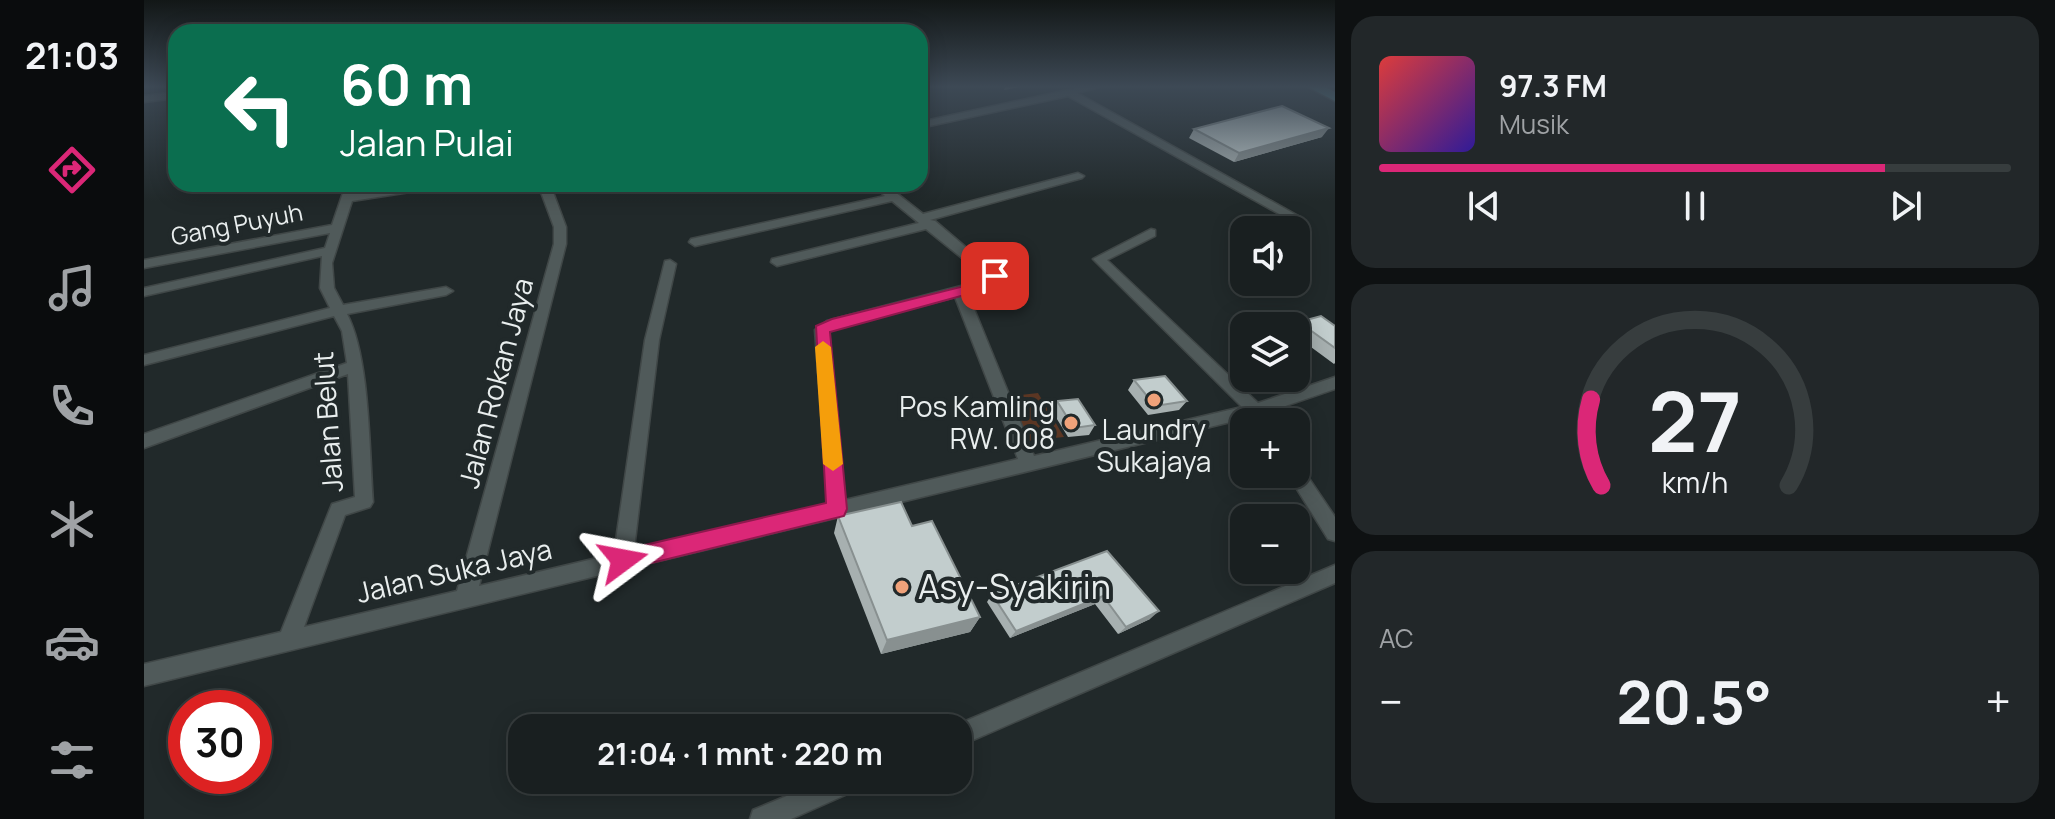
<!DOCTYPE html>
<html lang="id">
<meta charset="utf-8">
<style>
:root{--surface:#191f20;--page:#222729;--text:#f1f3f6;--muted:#9fa2a5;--line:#373d3e;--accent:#db2777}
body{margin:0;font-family:Manrope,sans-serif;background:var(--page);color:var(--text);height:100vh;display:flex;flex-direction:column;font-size:30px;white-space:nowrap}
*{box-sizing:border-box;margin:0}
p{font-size:26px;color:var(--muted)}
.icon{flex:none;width:44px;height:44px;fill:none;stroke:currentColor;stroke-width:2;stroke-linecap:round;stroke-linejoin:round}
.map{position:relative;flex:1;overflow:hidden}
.panel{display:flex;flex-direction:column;gap:16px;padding:16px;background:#0e1112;width:720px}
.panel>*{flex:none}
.top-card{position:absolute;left:24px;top:24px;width:760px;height:168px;border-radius:24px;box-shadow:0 4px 20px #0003,0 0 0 2px var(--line);background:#0b6e4f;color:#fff;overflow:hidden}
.controls{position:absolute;left:1086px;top:216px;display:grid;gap:16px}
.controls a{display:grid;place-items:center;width:80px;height:80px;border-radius:16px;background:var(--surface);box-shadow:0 4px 20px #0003,0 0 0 2px var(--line);font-size:40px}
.speed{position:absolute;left:24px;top:690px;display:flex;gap:16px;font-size:40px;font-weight:700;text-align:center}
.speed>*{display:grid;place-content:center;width:104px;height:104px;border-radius:50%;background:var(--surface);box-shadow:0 4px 20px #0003,0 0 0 2px var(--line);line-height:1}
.speed .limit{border:12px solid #d22;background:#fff;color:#111}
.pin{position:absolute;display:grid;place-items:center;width:68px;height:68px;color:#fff;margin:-34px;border-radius:16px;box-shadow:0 4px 12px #0006}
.me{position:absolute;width:88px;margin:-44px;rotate:77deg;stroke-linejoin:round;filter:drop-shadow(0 0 6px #0008)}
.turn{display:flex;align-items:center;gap:28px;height:168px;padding:0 40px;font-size:36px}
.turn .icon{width:104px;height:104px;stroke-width:2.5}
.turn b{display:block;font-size:56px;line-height:68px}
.big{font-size:60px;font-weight:700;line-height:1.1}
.panel .tile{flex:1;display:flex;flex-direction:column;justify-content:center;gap:12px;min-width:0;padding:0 28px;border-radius:24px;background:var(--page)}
.panel .dial{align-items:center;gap:0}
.dial svg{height:208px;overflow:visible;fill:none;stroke:var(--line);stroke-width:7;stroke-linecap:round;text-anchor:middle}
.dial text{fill:var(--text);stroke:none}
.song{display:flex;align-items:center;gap:24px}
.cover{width:96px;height:96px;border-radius:12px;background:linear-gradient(135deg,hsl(0 70% 55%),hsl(250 70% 35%))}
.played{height:8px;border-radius:4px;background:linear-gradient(90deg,var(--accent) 80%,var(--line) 80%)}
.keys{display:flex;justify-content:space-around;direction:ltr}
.heat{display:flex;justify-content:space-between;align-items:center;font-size:44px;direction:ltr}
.trip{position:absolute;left:364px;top:714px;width:464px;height:80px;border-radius:24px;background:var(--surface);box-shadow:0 4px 20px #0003,0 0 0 2px var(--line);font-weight:700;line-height:80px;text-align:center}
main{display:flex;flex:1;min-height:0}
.menu{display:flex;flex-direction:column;width:144px;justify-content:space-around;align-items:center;background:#0a0c0d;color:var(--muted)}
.menu .icon{width:56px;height:56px}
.menu .current{color:var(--accent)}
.menu b{font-size:36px;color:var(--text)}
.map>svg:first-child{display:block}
.green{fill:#5b3623}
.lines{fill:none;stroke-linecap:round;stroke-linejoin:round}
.street-casing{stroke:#404747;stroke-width:3}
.primary-casing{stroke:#404747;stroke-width:3}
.street{fill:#505a5a;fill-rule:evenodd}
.primary{fill:#4b8d8f;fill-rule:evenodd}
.wall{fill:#a7b0b0}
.shaded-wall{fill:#889090}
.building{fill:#c2cdcd;stroke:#889090;stroke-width:2}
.route{fill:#db2777;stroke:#8e194d;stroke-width:2}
.slow{fill:#f59e0b}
.poi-dot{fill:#f0a27a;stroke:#21292a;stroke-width:3}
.labels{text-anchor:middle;stroke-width:8;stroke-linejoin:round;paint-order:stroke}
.far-street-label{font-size:24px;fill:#e9eeee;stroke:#21292a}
.street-label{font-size:28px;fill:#e9eeee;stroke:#21292a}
.poi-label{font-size:28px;fill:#e9eeee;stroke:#21292a;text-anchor:end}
.near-poi-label{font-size:34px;fill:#e9eeee;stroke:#21292a;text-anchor:start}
</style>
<main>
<nav class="menu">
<b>21:03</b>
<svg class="icon current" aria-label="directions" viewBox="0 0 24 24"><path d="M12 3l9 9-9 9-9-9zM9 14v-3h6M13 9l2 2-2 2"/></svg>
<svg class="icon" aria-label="music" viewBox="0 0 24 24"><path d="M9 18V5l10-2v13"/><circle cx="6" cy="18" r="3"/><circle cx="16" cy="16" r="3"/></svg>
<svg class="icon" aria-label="phone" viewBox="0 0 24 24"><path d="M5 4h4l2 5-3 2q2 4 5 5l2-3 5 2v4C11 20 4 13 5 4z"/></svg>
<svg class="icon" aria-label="climate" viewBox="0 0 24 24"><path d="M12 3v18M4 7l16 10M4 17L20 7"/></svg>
<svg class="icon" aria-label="car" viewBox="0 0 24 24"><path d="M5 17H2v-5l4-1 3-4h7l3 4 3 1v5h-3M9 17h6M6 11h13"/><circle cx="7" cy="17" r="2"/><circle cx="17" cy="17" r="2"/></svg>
<svg class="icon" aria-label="filters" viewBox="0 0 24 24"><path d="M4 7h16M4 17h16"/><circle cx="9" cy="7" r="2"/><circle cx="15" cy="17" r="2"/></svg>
</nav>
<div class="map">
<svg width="1191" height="819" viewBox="0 0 1191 819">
<rect width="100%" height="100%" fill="#21292a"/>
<!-- green -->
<path class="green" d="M 894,393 L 920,437 L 883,441 L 860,397 Z"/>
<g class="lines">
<defs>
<path id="street" d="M 938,87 L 955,87 L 933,93 L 1156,217 L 1154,220 L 1146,220 L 924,96 L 776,128 L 776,122 Z
M 32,92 L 32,98 L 0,102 L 0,96 Z
M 934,173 L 940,176 L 938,178 L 786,220 L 791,221 L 859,279 L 851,287 L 824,294 L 890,456 L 1098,407 L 949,259 L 1007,229 L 1011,230 L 1011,236 L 963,260 L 1114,403 L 1191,377 L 1191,389 L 1121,413 L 1127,422 L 1110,422 L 1107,417 L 0,686 L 0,664 L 137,632 L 188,504 L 211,497 L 204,374 L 0,448 L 0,434 L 203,363 L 198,331 L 190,316 L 0,365 L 0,355 L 186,308 L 176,288 L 178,256 L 0,296 L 0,288 L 181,248 L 186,233 L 0,268 L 0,260 L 188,225 L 202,184 L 214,184 L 211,193 L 275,184 L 304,184 L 298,187 L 208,201 L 188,263 L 190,288 L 199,305 L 302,287 L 309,291 L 302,295 L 203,314 C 226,358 225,449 229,502 L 226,507 L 201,515 L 160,627 L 313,591 L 410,244 L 410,227 L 394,184 L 406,184 L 422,227 L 422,244 L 335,586 L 470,554 L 501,340 L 521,261 L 526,260 L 532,264 L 515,340 L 490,549 L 684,504 L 671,330 L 683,321 L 844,279 L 782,229 L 633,266 L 627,262 L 628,259 L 775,223 L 748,201 L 551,246 L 545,242 L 547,239 L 741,196 L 728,184 L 741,184 L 779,214 ZM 811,297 L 874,459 L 701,500 L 685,332 L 693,328 Z
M 1152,466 L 1158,468 L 1191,517 L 1191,541 L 1184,539 L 1146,478 L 1144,474 L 1152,474 Z
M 1191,565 L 1191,583 L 822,743 L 814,746 L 814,728 L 805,728 Z
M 681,780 L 721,780 L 717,788 L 647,819 L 606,819 L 609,810 Z"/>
<path id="primary" d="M 1164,87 L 1182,87 L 1191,92 L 1191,101 Z"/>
</defs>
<!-- street casing -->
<use href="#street" class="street-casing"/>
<!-- primary casing -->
<use href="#primary" class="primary-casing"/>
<!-- street -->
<use href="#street" class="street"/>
<!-- primary -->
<use href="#primary" class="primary"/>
</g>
<!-- wall -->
<path class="wall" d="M 1050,129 L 1178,137 L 1090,162 L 1045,138 Z
M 1155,322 L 1191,326 L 1191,363 L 1190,364 L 1152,336 L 1152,326 Z
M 990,380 L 1043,401 L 1035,410 L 1004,415 L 984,390 Z
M 913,401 L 951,425 L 945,435 L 924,437 L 908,411 Z
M 694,516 L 768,526 L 836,617 L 826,632 L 737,654 L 690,533 Z
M 963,551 L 1006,619 L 974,634 L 951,604 L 866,638 L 843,602 L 848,594 Z"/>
<!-- shaded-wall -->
<path class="shaded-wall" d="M 861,87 L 877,87 L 860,90 Z
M 1185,128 L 1178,137 L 1090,162 L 1095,153 Z
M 959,596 L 951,604 L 866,638 L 872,631 Z
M 1015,611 L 1006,619 L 974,634 L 982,627 Z
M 836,617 L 826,632 L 737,654 L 743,640 Z"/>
<!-- building -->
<path class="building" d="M 1138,106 L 1185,128 L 1095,153 L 1050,129 Z
M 1177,316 L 1191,326 L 1191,348 L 1155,322 Z
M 1021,376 L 1043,401 L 1011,406 L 990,380 Z
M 934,399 L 951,425 L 930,428 L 913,401 Z
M 757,502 L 768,526 L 788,521 L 836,617 L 743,640 L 694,516 Z
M 963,551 L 1015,611 L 982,627 L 959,596 L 872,631 L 848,594 Z"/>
<!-- sky -->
<linearGradient id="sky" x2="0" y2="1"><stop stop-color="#121717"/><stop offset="0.43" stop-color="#3d4955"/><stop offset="1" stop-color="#3d4955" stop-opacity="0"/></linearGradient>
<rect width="1191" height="201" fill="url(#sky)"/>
<!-- route -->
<path class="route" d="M 845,273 L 856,273 L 857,285 L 686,332 L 703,509 L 700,516 L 479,570 L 472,567 L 469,560 L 472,553 L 479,550 L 682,503 L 672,326 L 688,319 L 841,281 Z"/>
<!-- slow -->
<path class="slow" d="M 679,341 L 687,347 L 699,464 L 689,471 L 679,464 L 671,347 Z"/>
<!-- markers -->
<g class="poi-dot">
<circle cx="1010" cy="400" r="8"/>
<circle cx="927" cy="423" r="8"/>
<circle cx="758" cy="587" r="8"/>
</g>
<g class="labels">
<!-- far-street labels -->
<g class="far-street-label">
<text transform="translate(93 225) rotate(-11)" y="8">Gang Puyuh</text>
</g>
<!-- street labels -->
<g class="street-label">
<text transform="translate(352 383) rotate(-75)" y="10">Jalan Rokan Jaya</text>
<text transform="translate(184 422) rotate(-94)" y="10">Jalan Belut</text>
<text transform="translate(310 571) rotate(-13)" y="10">Jalan Suka Jaya</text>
</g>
<!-- poi labels -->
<g class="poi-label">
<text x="911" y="417">Pos Kamling<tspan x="911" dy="32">RW. 008</tspan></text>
<text x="1010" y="440" text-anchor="middle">Laundry<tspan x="1010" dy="32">Sukajaya</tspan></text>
</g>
<!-- near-poi labels -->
<g class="near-poi-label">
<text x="774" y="599">Asy-Syakirin</text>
</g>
</g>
</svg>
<div class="controls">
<a><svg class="icon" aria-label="sound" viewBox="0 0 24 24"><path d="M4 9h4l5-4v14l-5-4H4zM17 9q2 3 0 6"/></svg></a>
<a><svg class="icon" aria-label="layers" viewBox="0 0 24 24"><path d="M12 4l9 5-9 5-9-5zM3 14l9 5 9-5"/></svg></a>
<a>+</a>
<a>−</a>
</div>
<div class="speed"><div class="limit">30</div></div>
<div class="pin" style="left:851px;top:276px;background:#d93025"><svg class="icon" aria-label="arrive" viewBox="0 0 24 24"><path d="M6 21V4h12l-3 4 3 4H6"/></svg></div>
<svg class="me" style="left:479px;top:560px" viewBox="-20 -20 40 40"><path d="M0-17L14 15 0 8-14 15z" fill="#db2777" stroke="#fff" stroke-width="4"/></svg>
<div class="trip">21:04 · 1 mnt · 220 m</div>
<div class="top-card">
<div class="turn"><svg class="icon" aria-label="left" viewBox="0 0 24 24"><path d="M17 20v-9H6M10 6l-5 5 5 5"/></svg><div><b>60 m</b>Jalan Pulai</div></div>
</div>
</div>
<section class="panel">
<div class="tile">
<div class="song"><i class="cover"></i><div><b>97.3 FM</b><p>Musik</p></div></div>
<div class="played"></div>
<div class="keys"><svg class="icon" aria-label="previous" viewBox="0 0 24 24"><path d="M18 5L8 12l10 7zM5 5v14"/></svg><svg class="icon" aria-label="pause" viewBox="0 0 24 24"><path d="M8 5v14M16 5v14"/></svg><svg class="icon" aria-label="next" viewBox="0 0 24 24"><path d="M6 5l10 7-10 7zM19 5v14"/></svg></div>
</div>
<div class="tile dial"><svg viewBox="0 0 100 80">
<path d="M14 69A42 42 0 1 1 86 69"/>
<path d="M14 69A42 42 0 0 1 10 36" stroke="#db2777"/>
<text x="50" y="56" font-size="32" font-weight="700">27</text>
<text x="50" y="72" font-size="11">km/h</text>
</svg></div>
<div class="tile"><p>AC</p>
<div class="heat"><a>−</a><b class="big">20.5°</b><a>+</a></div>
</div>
</section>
</main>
